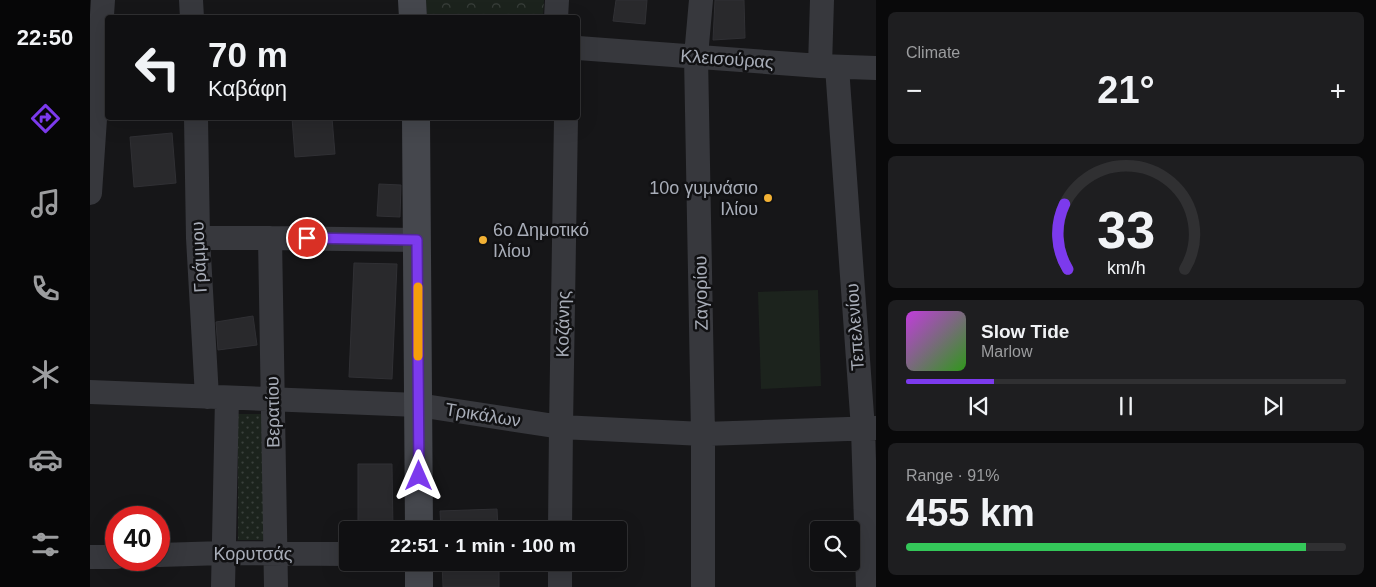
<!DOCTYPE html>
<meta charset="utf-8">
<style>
:root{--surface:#101012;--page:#1e1e20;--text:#f1f3f6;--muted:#9c9d9f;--line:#303032;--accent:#7c3aed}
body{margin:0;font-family:Helvetica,sans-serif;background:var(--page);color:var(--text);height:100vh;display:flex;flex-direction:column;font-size:19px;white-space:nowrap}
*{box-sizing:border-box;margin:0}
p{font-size:16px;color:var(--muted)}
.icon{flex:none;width:28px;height:28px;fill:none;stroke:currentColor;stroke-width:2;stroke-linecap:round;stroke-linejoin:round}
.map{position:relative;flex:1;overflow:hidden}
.panel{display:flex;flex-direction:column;gap:12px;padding:12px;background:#09090a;width:500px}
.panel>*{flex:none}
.banner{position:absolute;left:15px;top:15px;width:475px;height:105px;border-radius:5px;box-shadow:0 5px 20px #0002,0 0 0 1px var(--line);background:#101012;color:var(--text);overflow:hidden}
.buttons{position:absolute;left:720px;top:521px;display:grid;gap:10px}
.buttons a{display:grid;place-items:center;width:50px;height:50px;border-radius:5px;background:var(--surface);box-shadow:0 5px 20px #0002,0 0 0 1px var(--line);font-size:25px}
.speed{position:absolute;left:15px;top:506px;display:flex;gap:10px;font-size:25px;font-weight:700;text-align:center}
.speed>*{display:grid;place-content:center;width:65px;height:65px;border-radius:50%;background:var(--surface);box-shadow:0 5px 20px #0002,0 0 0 1px var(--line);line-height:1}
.speed .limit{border:8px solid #d22;background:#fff;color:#111}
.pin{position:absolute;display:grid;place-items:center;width:42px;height:42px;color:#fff;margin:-21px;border:2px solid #fff;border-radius:50%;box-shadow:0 1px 5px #0007}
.me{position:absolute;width:55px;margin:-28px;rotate:0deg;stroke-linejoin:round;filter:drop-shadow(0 0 4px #0008)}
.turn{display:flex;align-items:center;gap:18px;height:105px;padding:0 20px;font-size:22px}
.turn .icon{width:65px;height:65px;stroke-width:2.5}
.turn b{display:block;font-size:35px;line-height:42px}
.big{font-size:38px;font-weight:700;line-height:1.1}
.panel .card{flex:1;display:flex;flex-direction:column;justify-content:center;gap:8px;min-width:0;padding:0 18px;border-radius:8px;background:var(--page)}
.panel .dial{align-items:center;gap:0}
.dial svg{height:130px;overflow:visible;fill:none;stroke:var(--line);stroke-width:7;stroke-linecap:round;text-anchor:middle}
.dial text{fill:var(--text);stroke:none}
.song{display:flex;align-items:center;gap:15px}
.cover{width:60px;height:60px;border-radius:8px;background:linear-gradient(135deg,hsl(290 70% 55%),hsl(110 70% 35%))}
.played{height:5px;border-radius:2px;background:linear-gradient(90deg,var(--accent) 20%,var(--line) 20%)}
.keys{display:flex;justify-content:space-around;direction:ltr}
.heat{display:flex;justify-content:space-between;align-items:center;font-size:28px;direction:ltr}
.charge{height:8px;border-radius:4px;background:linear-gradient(90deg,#34c759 91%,var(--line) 0)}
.trip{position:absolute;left:249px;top:521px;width:288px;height:50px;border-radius:5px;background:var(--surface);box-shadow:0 5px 20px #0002,0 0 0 1px var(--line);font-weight:700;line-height:50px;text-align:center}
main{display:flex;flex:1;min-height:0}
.tab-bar{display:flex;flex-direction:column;width:90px;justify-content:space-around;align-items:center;background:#060607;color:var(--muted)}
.tab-bar .icon{width:35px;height:35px}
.tab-bar .on{color:var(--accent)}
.tab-bar b{font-size:22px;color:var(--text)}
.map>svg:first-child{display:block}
.grass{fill:url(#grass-dots)}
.park{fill:url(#park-crowns)}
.garden{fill:#1c231d}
.building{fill:#29292c;stroke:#303034}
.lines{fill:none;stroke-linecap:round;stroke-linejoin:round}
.street{stroke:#37383d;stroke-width:24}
.secondary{stroke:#45474d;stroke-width:28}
.route-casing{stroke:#51269a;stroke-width:12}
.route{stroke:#7c3aed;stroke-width:9}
.slow{stroke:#f59e0b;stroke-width:9}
.poi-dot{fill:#f2b134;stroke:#111113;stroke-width:2}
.labels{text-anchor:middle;stroke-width:5;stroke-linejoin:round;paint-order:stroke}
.street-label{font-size:18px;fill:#a8adb8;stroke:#111113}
.poi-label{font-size:18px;fill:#a8adb8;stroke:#111113;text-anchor:end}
</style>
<main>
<nav class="tab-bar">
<b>22:50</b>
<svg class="icon on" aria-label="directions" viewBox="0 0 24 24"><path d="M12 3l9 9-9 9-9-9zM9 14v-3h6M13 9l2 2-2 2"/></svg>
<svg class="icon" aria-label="music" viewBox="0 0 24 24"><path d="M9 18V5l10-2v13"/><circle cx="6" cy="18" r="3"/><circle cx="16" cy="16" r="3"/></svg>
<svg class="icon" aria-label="phone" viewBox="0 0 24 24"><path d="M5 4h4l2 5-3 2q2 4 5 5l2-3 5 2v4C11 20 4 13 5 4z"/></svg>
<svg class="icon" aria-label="climate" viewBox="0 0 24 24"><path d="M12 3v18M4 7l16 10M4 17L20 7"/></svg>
<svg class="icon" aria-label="car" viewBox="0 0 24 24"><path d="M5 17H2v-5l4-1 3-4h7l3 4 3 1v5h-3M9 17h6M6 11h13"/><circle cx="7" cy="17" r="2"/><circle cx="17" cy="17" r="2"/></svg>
<svg class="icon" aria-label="filters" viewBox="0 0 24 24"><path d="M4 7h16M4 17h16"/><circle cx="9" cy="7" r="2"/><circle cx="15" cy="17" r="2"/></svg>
</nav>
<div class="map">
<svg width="786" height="587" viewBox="0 0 786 587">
<defs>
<pattern id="grass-dots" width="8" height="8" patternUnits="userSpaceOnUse" patternTransform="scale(1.25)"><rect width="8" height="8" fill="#1c231d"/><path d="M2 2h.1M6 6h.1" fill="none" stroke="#3a403c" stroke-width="1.8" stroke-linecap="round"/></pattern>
<pattern id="park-crowns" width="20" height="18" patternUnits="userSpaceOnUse" patternTransform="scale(1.25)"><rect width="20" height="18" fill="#1c231d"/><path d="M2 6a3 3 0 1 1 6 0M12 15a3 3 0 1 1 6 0" fill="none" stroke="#3a403c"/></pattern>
</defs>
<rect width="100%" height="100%" fill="#161618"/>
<!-- grass -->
<path class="grass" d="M 148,414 L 176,414 L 176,540 L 148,540 Z"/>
<!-- park -->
<path class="park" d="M 336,0 L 454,0 L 453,17 L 337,17 Z"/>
<!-- garden -->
<path class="garden" d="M 728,290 L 731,386 L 671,389 L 668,292 Z"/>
<!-- building -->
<path class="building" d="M 526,0 L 557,0 L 555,24 L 523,21 Z
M 625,0 L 654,0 L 655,38 L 623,40 Z
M 202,118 L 242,118 L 245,154 L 205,157 Z
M 82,133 L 86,183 L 44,187 L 40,137 Z
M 289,184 L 311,185 L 310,217 L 287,216 Z
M 264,263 L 307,264 L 302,379 L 259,377 Z
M 163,316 L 167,345 L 128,350 L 126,322 Z
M 268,464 L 302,464 L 303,530 L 268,530 Z
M 407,509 L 408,530 L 351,530 L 350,511 Z
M 352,562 L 409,562 L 409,587 L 353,587 Z"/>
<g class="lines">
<!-- street -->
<path class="street" d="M 101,0 L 102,18
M 611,0 L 606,56 L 613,434 L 613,587
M 466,18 L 467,0
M 488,48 L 730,66 L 786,68
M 730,66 L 732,0
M 747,67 L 773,429 L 778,587
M 106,118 L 108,238 L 117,397
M 0,193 L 13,0
M 108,238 L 180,238 L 327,240
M 180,238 L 186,587
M 0,392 L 328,405 L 471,427 L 613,434 L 786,428
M 470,530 L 471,427 L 476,118
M 69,555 L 134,553 L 258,554
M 0,557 L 26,557
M 133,587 L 137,398
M 470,587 L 470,562"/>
<!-- secondary -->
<path class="secondary" d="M 322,0 L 323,18
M 326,118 L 329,530
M 329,562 L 329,587"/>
</g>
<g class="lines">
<defs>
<path id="route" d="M 217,238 L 327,240 L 329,476"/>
</defs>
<!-- route casing -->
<use href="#route" class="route-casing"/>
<!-- route -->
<use href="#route" class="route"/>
<!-- slow -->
<path class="slow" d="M 328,287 L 328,356"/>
</g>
<!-- markers -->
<g class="poi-dot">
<circle cx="678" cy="198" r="5"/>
<circle cx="393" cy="240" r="5"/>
</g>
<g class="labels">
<!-- street labels -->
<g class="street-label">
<text transform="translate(637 59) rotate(4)" y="6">Κλεισούρας</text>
<text transform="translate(109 257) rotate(-93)" y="6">Γράμμου</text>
<text transform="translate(611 293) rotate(-91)" y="6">Ζαγορίου</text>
<text transform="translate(473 324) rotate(-89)" y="6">Κοζάνης</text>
<text transform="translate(765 327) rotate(-94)" y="6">Τεπελενίου</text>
<text transform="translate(183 412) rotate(-91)" y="6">Βερατίου</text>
<text transform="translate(393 415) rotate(9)" y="6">Τρικάλων</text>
<text x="163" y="560">Κορυτσάς</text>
</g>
<!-- poi labels -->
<g class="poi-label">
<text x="668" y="194">10ο γυμνάσιο<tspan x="668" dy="21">Ιλίου</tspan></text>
<text x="403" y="236" text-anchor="start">6ο Δημοτικό<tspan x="403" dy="21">Ιλίου</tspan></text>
</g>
</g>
</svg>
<div class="buttons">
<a><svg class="icon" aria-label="search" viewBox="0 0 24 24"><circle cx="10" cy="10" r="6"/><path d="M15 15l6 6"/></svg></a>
</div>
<div class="speed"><div class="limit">40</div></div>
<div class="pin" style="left:217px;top:238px;background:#d93025"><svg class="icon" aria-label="arrive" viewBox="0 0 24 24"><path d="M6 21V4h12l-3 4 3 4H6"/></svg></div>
<svg class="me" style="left:329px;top:476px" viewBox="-20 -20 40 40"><path d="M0-17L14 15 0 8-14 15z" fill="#7c3aed" stroke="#fff" stroke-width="4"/></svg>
<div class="trip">22:51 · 1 min · 100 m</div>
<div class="banner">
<div class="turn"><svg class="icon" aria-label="left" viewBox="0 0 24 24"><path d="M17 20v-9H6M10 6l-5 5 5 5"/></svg><div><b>70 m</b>Καβάφη</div></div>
</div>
</div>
<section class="panel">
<div class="card"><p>Climate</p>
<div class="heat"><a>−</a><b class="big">21°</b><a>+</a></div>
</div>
<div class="card dial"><svg viewBox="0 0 100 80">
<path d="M14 69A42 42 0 1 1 86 69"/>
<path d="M14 69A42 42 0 0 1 12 29" stroke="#7c3aed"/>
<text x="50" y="56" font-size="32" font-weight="700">33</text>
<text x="50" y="72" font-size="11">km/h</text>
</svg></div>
<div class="card">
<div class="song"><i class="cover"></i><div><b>Slow Tide</b><p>Marlow</p></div></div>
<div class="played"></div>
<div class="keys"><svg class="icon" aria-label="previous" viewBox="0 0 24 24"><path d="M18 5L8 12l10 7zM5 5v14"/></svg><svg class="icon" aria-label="pause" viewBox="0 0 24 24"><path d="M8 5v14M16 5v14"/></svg><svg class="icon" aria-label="next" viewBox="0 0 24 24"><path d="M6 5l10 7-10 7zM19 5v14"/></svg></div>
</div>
<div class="card"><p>Range · 91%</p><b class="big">455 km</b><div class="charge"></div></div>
</section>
</main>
